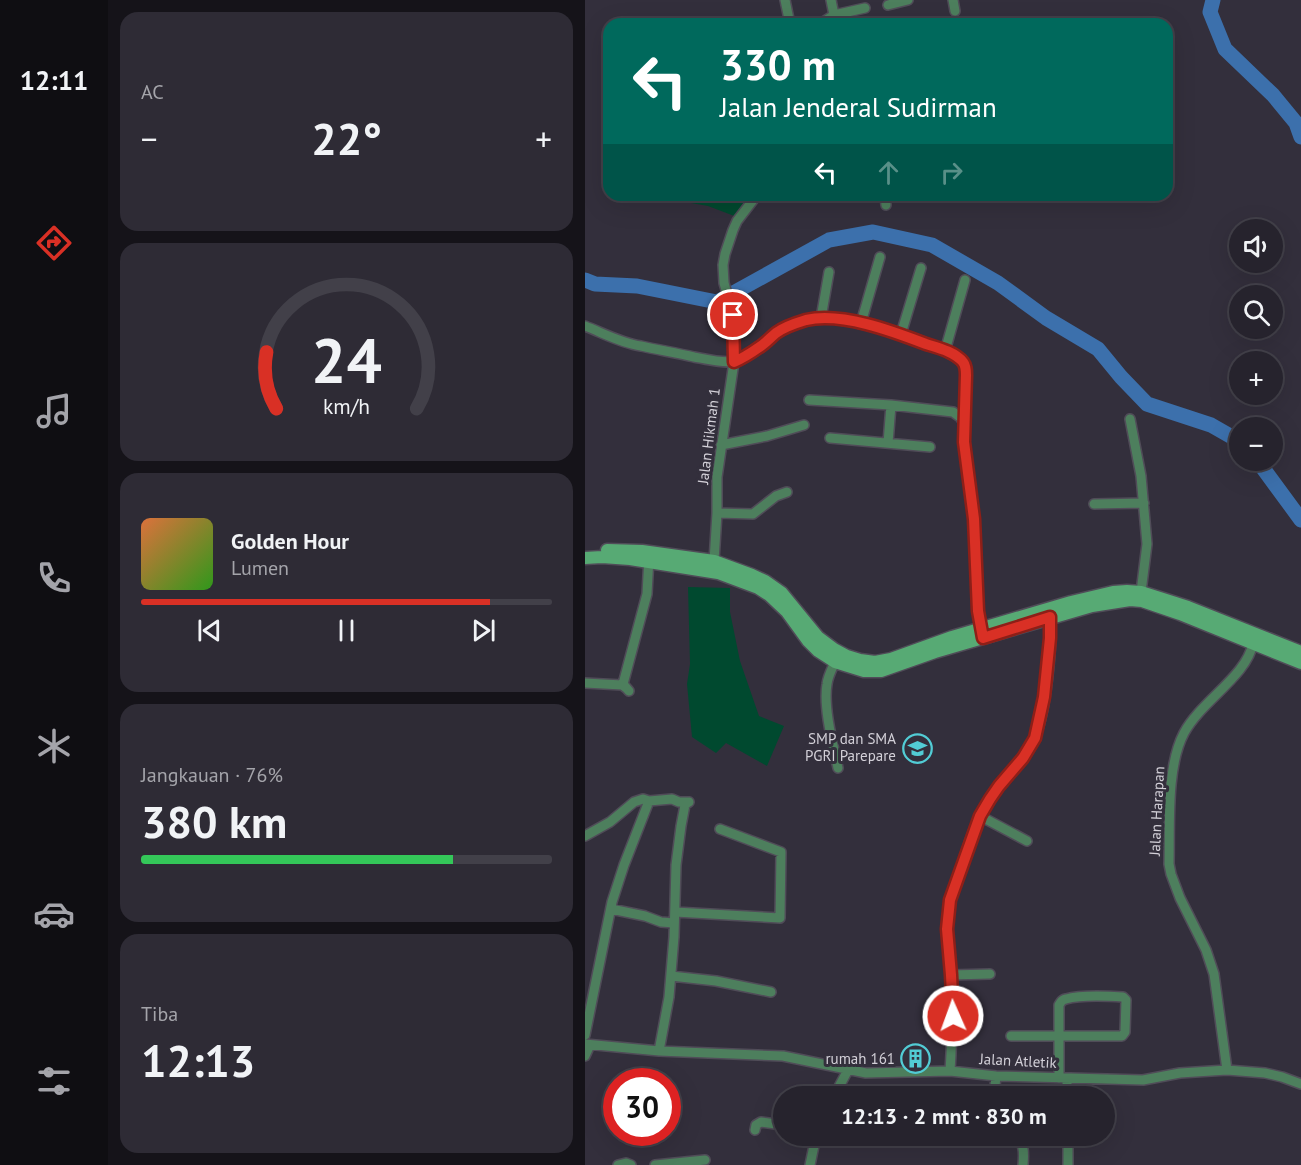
<!DOCTYPE html>
<html lang="id">
<meta charset="utf-8">
<style>
:root{--surface:#26232d;--page:#2e2b35;--text:#f1f3f6;--muted:#a4a4aa;--line:#424049;--accent:#d93025}
body{margin:0;font-family:"PT Sans",sans-serif;background:var(--page);color:var(--text);height:100vh;display:flex;flex-direction:column;font-size:22px;white-space:nowrap}
*{box-sizing:border-box;margin:0}
p{font-size:20px;color:var(--muted)}
.icon{flex:none;width:33px;height:33px;fill:none;stroke:currentColor;stroke-width:2;stroke-linecap:round;stroke-linejoin:round}
.map{position:relative;flex:1;overflow:hidden}
.drawer{display:flex;flex-direction:column;gap:12px;padding:12px;background:#151319;width:477px}
.drawer>*{flex:none}
.guide{position:absolute;left:18px;top:18px;width:570px;height:183px;border-radius:18px;box-shadow:0 6px 24px #0002,0 0 0 2px var(--line);background:#00695c;color:#fff;overflow:hidden}
.buttons{position:absolute;left:644px;top:219px;display:grid;gap:12px}
.buttons a{display:grid;place-items:center;width:54px;height:54px;border-radius:50%;background:var(--surface);box-shadow:0 6px 24px #0002,0 0 0 2px var(--line);font-size:30px}
.speed{position:absolute;left:18px;top:1068px;display:flex;gap:12px;font-size:30px;font-weight:700;text-align:center}
.speed>*{display:grid;place-content:center;width:78px;height:78px;border-radius:50%;background:var(--surface);box-shadow:0 6px 24px #0002,0 0 0 2px var(--line);line-height:1}
.speed .limit{border:9px solid #d22;background:#fff;color:#111}
.pin{position:absolute;display:grid;place-items:center;width:51px;height:51px;color:#fff;margin:-26px;border:3px solid #fff;border-radius:50%;box-shadow:0 2px 6px #0007}
.me{position:absolute;width:66px;margin:-33px;rotate:358deg;stroke-linejoin:round;filter:drop-shadow(0 0 4px #0008)}
.turn{display:flex;align-items:center;gap:21px;height:126px;padding:0 18px;font-size:27px}
.turn .icon{width:78px;height:78px;stroke-width:2.5}
.turn b{display:block;font-size:42px;line-height:51px}
.lanes{display:flex;align-items:center;height:57px;padding:0 18px;background:#0003;justify-content:center;gap:30px;direction:ltr}
.lanes .off{opacity:.35}
.big{font-size:45px;font-weight:700;line-height:1.1}
.drawer .tile{flex:1;display:flex;flex-direction:column;justify-content:center;gap:9px;min-width:0;padding:0 21px;border-radius:18px;background:var(--page)}
.drawer .dial{align-items:center;gap:0}
.dial svg{height:156px;overflow:visible;fill:none;stroke:var(--line);stroke-width:7;stroke-linecap:round;text-anchor:middle}
.dial text{fill:var(--text);stroke:none}
.song{display:flex;align-items:center;gap:18px}
.cover{width:72px;height:72px;border-radius:9px;background:linear-gradient(135deg,hsl(20 70% 55%),hsl(110 70% 35%))}
.played{height:6px;border-radius:3px;background:linear-gradient(90deg,var(--accent) 85%,var(--line) 85%)}
.keys{display:flex;justify-content:space-around;direction:ltr}
.heat{display:flex;justify-content:space-between;align-items:center;font-size:33px;direction:ltr}
.charge{height:9px;border-radius:4px;background:linear-gradient(90deg,#34c759 76%,var(--line) 0)}
.trip{position:absolute;left:188px;top:1086px;width:342px;height:60px;border-radius:30px;background:var(--surface);box-shadow:0 6px 24px #0002,0 0 0 2px var(--line);font-weight:700;line-height:60px;text-align:center}
main{display:flex;flex:1;min-height:0}
.tabs{display:flex;flex-direction:column;width:108px;justify-content:space-around;align-items:center;background:#0f0e12;color:var(--muted)}
.tabs .icon{width:42px;height:42px}
.tabs .on{color:var(--accent)}
.tabs b{font-size:27px;color:var(--text)}
.map>svg:first-child{display:block}
.green{fill:#00492f}
.lines{fill:none;stroke-linecap:round;stroke-linejoin:round}
.river{stroke:#3c70ac;stroke-width:15}
.street-casing{stroke:#504c58;stroke-width:12}
.secondary-casing{stroke:#504c58;stroke-width:15}
.street{stroke:#4d7f5d;stroke-width:9}
.secondary{stroke:#57aa74;stroke-width:12}
.route-casing{stroke:#8d1f18;stroke-width:15}
.route{stroke:#d93025;stroke-width:10}
.labels{text-anchor:middle;stroke-width:6;stroke-linejoin:round;paint-order:stroke}
.street-label{font-size:15px;fill:#d3d0d8;stroke:#332f3c}
.poi-label{font-size:15px;fill:#d3d0d8;stroke:#332f3c;text-anchor:end}
</style>
<main>
<nav class="tabs">
<b>12:11</b>
<svg class="icon on" aria-label="directions" viewBox="0 0 24 24"><path d="M12 3l9 9-9 9-9-9zM9 14v-3h6M13 9l2 2-2 2"/></svg>
<svg class="icon" aria-label="music" viewBox="0 0 24 24"><path d="M9 18V5l10-2v13"/><circle cx="6" cy="18" r="3"/><circle cx="16" cy="16" r="3"/></svg>
<svg class="icon" aria-label="phone" viewBox="0 0 24 24"><path d="M5 4h4l2 5-3 2q2 4 5 5l2-3 5 2v4C11 20 4 13 5 4z"/></svg>
<svg class="icon" aria-label="climate" viewBox="0 0 24 24"><path d="M12 3v18M4 7l16 10M4 17L20 7"/></svg>
<svg class="icon" aria-label="car" viewBox="0 0 24 24"><path d="M5 17H2v-5l4-1 3-4h7l3 4 3 1v5h-3M9 17h6M6 11h13"/><circle cx="7" cy="17" r="2"/><circle cx="17" cy="17" r="2"/></svg>
<svg class="icon" aria-label="filters" viewBox="0 0 24 24"><path d="M4 7h16M4 17h16"/><circle cx="9" cy="7" r="2"/><circle cx="15" cy="17" r="2"/></svg>
</nav>
<section class="drawer">
<div class="tile"><p>AC</p>
<div class="heat"><a>−</a><b class="big">22°</b><a>+</a></div>
</div>
<div class="tile dial"><svg viewBox="0 0 100 80">
<path d="M14 69A42 42 0 1 1 86 69"/>
<path d="M14 69A42 42 0 0 1 9 40" stroke="#d93025"/>
<text x="50" y="56" font-size="32" font-weight="700">24</text>
<text x="50" y="72" font-size="11">km/h</text>
</svg></div>
<div class="tile">
<div class="song"><i class="cover"></i><div><b>Golden Hour</b><p>Lumen</p></div></div>
<div class="played"></div>
<div class="keys"><svg class="icon" aria-label="previous" viewBox="0 0 24 24"><path d="M18 5L8 12l10 7zM5 5v14"/></svg><svg class="icon" aria-label="pause" viewBox="0 0 24 24"><path d="M8 5v14M16 5v14"/></svg><svg class="icon" aria-label="next" viewBox="0 0 24 24"><path d="M6 5l10 7-10 7zM19 5v14"/></svg></div>
</div>
<div class="tile"><p>Jangkauan · 76%</p><b class="big">380 km</b><div class="charge"></div></div>
<div class="tile"><p>Tiba</p><b class="big">12:13</b></div>
</section>
<div class="map">
<svg width="716" height="1165" viewBox="0 0 716 1165">
<rect width="100%" height="100%" fill="#332f3c"/>
<!-- green -->
<path class="green" d="M 89,195 L 167,195 L 152,217 L 123,206 L 89,200 Z
M 103,587 L 145,588 L 145,612 L 155,661 L 174,716 L 199,726 L 182,766 L 141,743 L 131,753 L 107,737 L 102,684 L 105,664 Z"/>
<g class="lines">
<!-- river -->
<path class="river" d="M 628,0 L 625,12 L 640,49 L 688,95 L 711,123 L 716,137
M 0,280 L 10,284 L 52,286 L 132,302 L 244,240 L 288,232 L 347,245 L 413,283 L 461,318 L 513,349 L 536,377 L 562,404 L 626,425 L 654,441
M 672,460 L 716,520"/>
<defs>
<path id="street" d="M 200,0 L 205,24
M 368,0 L 370,11
M 303,5 L 323,0
M 249,15 L 280,8
M 235,24 L 249,15 L 246,0
M 300,195 L 301,205
M 236,318 L 244,272
M 276,323 L 295,257
M 0,326 C 18,333 36,343 56,346 C 74,350 92,353 109,357 C 120,359 140,364 150,361 C 166,357 178,343 191,333 C 199,327 211,323 220,321 C 232,318 245,318 257,320 C 279,323 375,347 381,368 L 379,442 L 389,519 L 393,611 L 397,632
M 316,334 L 336,268
M 360,351 L 380,280
M 224,400 L 306,405 L 368,412 L 375,417 L 379,423
M 545,419 L 556,476 L 562,544 L 556,592
M 245,438 L 345,447
M 303,443 L 306,405
M 136,445 L 182,436 L 219,425
M 509,504 L 559,503
M 132,513 L 168,514 L 191,496 L 202,492
M 129,561 L 132,513 L 132,477 L 149,362 L 148,315 L 139,283 L 138,265 L 140,254 L 148,230 L 152,221 L 172,195
M 250,662 C 247,669 243,676 242,684 C 238,707 248,745 253,768
M 0,683 L 37,685 L 41,688
M 44,691 L 38,684 L 62,594 L 64,557
M 64,801 L 87,799 L 94,802 L 104,802
M 395,816 L 442,841
M 0,836 L 25,822 L 49,802 L 58,799 L 64,801 L 39,865 L 27,902 L 0,1035
M 26,909 L 60,916 L 76,922 L 89,923
M 90,912 L 195,918 L 196,852 L 135,829
M 366,975 L 405,974
M 86,976 L 131,981 L 186,992
M 426,1036 L 537,1036 L 540,1032 L 541,1000 L 538,997 C 522,996 495,995 481,999 C 476,1000 477,1001 474,1005 L 474,1078
M 0,1044 L 74,1051 L 198,1056 L 281,1073 L 365,1071 L 411,1076 L 558,1080 L 595,1073 L 642,1070 L 680,1073 L 697,1077 L 716,1084
M 74,1051 L 84,997 L 89,937 L 91,865 L 96,826 L 100,805 L 104,802
M 0,1056 L 5,1045
M 642,1070 L 629,974 L 621,950 L 595,898 L 586,874 L 584,864 C 585,825 581,767 599,733 C 616,701 662,676 668,643
M 365,1071 C 367,1040 368,1010 367,979 C 365,953 359,928 365,902 C 367,891 371,881 375,871 C 383,846 391,818 407,796 C 420,777 437,762 448,741 C 461,717 468,643 465,615
M 482,1078 L 482,1096
M 249,1096 L 263,1070
M 409,1096 L 411,1076
M 170,1130 L 171,1125 L 176,1122 L 198,1125
M 427,1136 C 440,1139 439,1154 438,1165
M 33,1165 L 41,1163 L 46,1165
M 70,1165 L 120,1160
M 225,1165 L 231,1136
M 483,1165 L 483,1136"/>
<path id="secondary" d="M 22,550 L 57,551 L 129,561 L 167,575 L 180,581 L 197,593 L 233,637 L 249,649 L 262,656 L 275,660 L 290,662 L 306,659 L 367,637 L 486,602 L 528,592 L 542,591 L 556,592 L 603,607 L 716,652
M 0,558 L 17,557 L 45,559 L 133,573 L 173,588 L 184,595 L 202,612 L 223,641 L 233,651 L 250,662 L 279,671 L 296,671 L 350,652 L 507,606 L 545,600 L 557,601 L 595,614 L 716,663"/>
</defs>
<!-- street casing -->
<use href="#street" class="street-casing"/>
<!-- secondary casing -->
<use href="#secondary" class="secondary-casing"/>
<!-- street -->
<use href="#street" class="street"/>
<!-- secondary -->
<use href="#secondary" class="secondary"/>
</g>
<g class="lines">
<defs>
<path id="route" d="M 148,315 L 149,362 C 158,358 166,353 173,348 C 180,344 185,338 191,333 C 199,327 211,323 221,320 C 257,312 307,331 341,344 C 354,348 370,352 378,362 C 381,366 381,370 381,375 L 379,442 L 389,519 L 393,611 L 398,638 L 465,617 L 465,638 L 459,697 L 450,738 L 438,758 L 414,786 L 405,799 L 395,816 L 365,900 L 362,929 L 366,975 L 368,1016"/>
</defs>
<!-- route casing -->
<use href="#route" class="route-casing"/>
<!-- route -->
<use href="#route" class="route"/>
</g>
<!-- icons -->
<defs>
<symbol id="school-ring" viewBox="-11 -11 22 22"><circle r="9.5" fill="#332f3c" stroke="#52ccd5" stroke-width="1.5"/><path d="M0-5L7-2L0 1L-7-2ZM-4 1L0 2.5L4 1V4Q0 6-4 4Z" fill="#52ccd5"/></symbol>
<symbol id="building-ring" viewBox="-11 -11 22 22"><circle r="9.5" fill="#332f3c" stroke="#52ccd5" stroke-width="1.5"/><path d="M-4-6H4V6H1V3H-1V6H-4ZM-2.5-4.3h1.7v1.8h-1.7ZM.8-4.3h1.7v1.8H.8ZM-2.5-1h1.7V.8h-1.7ZM.8-1h1.7V.8H.8Z" fill="#52ccd5"/></symbol>
</defs>
<g fill-rule="evenodd">
<use href="#school-ring" x="316" y="732" width="33" height="33"/>
<use href="#building-ring" x="314" y="1042" width="33" height="33"/>
</g>
<g class="labels">
<!-- street labels -->
<g class="street-label">
<text transform="translate(124 436) rotate(-83)" y="5">Jalan Hikmah 1</text>
<text transform="translate(572 811) rotate(-87)" y="5">Jalan Harapan</text>
<text transform="translate(433 1061) rotate(3)" y="5">Jalan Atletik</text>
</g>
<!-- poi labels -->
<g class="poi-label">
<text x="311" y="744">SMP dan SMA<tspan x="311" dy="17">PGRI Parepare</tspan></text>
<text x="310" y="1064">rumah 161</text>
</g>
</g>
</svg>
<div class="buttons">
<a><svg class="icon" aria-label="sound" viewBox="0 0 24 24"><path d="M4 9h4l5-4v14l-5-4H4zM17 9q2 3 0 6"/></svg></a>
<a><svg class="icon" aria-label="search" viewBox="0 0 24 24"><circle cx="10" cy="10" r="6"/><path d="M15 15l6 6"/></svg></a>
<a>+</a>
<a>−</a>
</div>
<div class="speed"><div class="limit">30</div></div>
<div class="pin" style="left:148px;top:315px;background:#d93025"><svg class="icon" aria-label="arrive" viewBox="0 0 24 24"><path d="M6 21V4h12l-3 4 3 4H6"/></svg></div>
<svg class="me" style="left:368px;top:1016px" viewBox="-20 -20 40 40"><circle r="17" fill="#d93025" stroke="#fff" stroke-width="3"/><path d="M0-11L8 9 0 5-8 9z" fill="#fff"/></svg>
<div class="trip">12:13 · 2 mnt · 830 m</div>
<div class="guide">
<div class="turn"><svg class="icon" aria-label="left" viewBox="0 0 24 24"><path d="M17 20v-9H6M10 6l-5 5 5 5"/></svg><div><b>330 m</b>Jalan Jenderal Sudirman</div></div>
<div class="lanes"><svg class="icon" aria-label="left" viewBox="0 0 24 24"><path d="M17 20v-9H6M10 6l-5 5 5 5"/></svg><svg class="icon off" aria-label="ahead" viewBox="0 0 24 24"><path d="M12 20V5M6 11l6-6 6 6"/></svg><svg class="icon off" aria-label="right" viewBox="0 0 24 24"><path d="M7 20v-9h11M14 6l5 5-5 5"/></svg></div>
</div>
</div>
</main>
